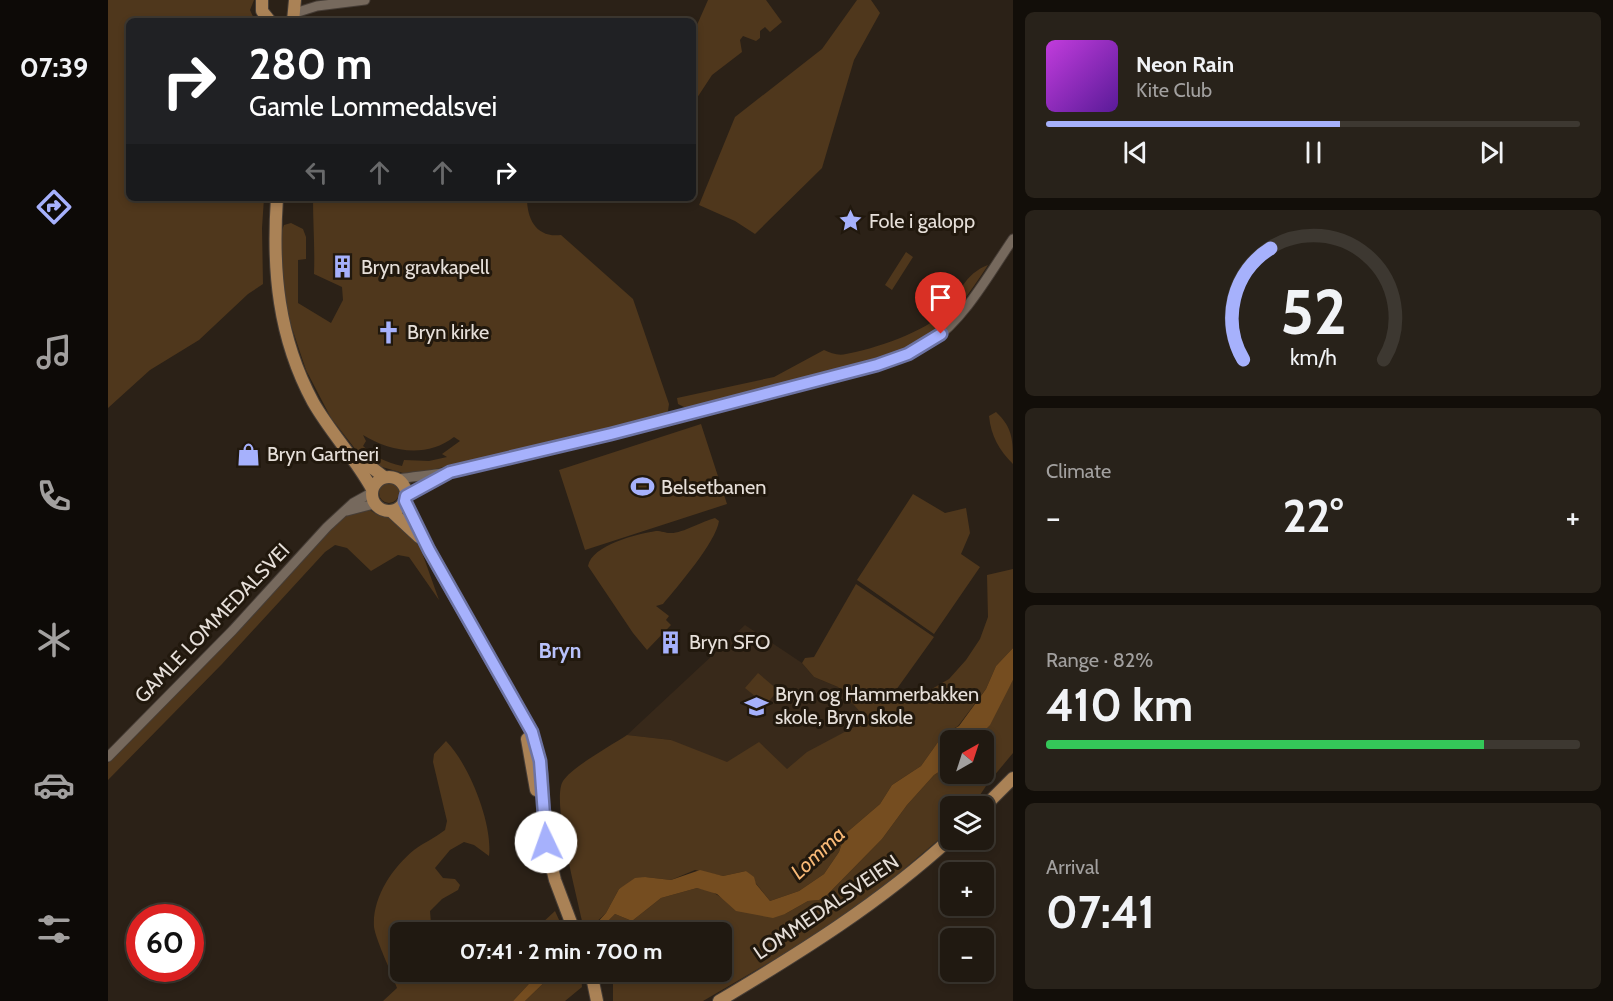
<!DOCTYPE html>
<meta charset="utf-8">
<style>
:root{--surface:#201911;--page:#28221a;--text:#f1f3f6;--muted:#a2a09f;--line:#3d3831;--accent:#a6b1fc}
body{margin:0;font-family:Cabin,sans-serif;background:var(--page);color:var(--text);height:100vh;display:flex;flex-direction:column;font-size:22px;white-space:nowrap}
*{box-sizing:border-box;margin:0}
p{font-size:20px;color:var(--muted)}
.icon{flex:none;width:33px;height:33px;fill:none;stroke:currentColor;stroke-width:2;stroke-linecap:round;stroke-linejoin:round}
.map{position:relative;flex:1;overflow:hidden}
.sheet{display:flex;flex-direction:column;gap:12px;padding:12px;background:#120e09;width:600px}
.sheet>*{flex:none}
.top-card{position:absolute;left:18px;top:18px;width:570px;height:183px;border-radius:9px;box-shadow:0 3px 9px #0003,0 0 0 2px var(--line);background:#202124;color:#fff;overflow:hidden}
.needle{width:39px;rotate:39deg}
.tools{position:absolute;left:832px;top:730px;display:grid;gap:12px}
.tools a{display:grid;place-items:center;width:54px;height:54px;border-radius:9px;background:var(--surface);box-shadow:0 3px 9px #0003,0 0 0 2px var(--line);font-size:30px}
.speed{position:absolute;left:18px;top:904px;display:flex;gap:12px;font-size:30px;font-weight:700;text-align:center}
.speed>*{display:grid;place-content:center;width:78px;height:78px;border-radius:50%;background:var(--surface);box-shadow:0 3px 9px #0003,0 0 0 2px var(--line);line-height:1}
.speed .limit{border:9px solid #d22;background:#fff;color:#111}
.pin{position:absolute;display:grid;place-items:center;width:51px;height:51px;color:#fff;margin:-62px -26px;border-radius:50% 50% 50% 0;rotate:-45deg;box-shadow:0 0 6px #0007}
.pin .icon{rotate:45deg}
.me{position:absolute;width:66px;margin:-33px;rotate:357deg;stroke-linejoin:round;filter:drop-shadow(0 0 4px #0008)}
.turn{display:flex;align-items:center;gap:21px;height:126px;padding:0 24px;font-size:27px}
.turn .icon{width:78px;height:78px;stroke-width:2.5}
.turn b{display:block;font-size:42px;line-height:51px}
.lanes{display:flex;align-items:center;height:57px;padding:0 24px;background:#0003;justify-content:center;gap:30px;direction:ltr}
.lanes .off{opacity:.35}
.big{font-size:45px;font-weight:700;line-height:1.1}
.sheet .tile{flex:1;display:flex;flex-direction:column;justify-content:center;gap:9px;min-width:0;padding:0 21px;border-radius:9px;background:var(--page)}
.sheet .dial{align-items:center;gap:0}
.dial svg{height:156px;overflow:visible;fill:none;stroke:var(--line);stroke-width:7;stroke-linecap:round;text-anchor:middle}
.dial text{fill:var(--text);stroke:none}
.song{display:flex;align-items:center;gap:18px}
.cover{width:72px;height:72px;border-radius:9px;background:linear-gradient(135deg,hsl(290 70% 55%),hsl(270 70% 35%))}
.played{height:6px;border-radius:3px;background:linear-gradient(90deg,var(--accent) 55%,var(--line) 55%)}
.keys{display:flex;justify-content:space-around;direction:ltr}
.heat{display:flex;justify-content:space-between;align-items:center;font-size:33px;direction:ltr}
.charge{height:9px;border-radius:4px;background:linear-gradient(90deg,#34c759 82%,var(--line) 0)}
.trip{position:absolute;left:282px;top:922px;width:342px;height:60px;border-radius:9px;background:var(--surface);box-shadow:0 3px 9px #0003,0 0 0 2px var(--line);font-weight:700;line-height:60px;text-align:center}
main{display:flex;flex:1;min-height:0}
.tabs{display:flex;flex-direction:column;width:108px;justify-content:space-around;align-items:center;background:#0d0a07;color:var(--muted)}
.tabs .icon{width:42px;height:42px}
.tabs .current{color:var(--accent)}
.tabs b{font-size:27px;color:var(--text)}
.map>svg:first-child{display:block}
.built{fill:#38291a}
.green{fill:#4f371c;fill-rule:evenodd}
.water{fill:#754d20}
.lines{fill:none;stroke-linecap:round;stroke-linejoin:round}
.minor-casing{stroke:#463d36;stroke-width:11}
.major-casing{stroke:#463d36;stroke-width:14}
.minor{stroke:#76695d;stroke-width:9}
.major{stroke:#aa8256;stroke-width:12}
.route-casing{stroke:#6c73a4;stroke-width:15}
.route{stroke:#a6b1fc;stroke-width:10}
.labels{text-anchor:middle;stroke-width:6;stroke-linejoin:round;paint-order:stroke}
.poi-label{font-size:20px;fill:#e6dfd9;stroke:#21180d;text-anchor:start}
.street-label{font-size:20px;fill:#e6dfd9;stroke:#21180d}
.neighbourhood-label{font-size:21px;font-weight:bold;fill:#b8c1fa;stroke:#21180d}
.water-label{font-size:21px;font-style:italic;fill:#f8b977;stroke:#21180d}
</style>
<main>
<nav class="tabs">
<b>07:39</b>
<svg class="icon current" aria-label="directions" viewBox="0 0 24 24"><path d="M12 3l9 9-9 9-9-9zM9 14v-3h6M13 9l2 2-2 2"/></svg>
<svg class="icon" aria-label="music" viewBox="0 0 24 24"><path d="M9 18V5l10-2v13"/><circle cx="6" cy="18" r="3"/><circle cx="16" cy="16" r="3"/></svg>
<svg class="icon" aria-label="phone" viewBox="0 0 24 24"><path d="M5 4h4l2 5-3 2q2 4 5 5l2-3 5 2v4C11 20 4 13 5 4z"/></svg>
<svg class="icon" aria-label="climate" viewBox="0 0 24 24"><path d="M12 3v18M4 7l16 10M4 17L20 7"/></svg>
<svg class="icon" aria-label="car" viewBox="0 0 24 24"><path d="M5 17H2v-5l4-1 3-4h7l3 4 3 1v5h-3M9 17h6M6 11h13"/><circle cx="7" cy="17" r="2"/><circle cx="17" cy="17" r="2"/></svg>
<svg class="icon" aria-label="filters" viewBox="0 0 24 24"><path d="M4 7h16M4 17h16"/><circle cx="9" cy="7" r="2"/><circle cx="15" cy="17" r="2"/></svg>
</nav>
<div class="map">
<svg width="905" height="1001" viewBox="0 0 905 1001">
<rect width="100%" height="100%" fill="#2b2117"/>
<!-- built -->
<path class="built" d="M 637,625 L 694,663 L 706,677 L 730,687 L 754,713 L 746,727 L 725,739 L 653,798 L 563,740 L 519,735 Z"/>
<!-- green -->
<path class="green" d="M 0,0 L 146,0 L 142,10 L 147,21 L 21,21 L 21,198 L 156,198 L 154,228 L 155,284 L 140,294 L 91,340 L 42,370 L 0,408 Z
M 600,0 L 658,0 L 674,22 L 662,32 L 657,27 L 652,31 L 652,38 L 648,41 L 635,36 L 632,40 L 634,52 L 604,75 L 585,104 L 588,90 L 585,87 L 585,34 Z
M 749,0 L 763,0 L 772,13 L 746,60 L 714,168 L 647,234 L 627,221 L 591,205 L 627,117 L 714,49 Z
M 205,198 L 419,198 C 419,220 429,238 453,235 L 525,299 L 561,404 L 560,411 L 553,416 L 302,475 L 267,465 L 248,450 L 223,418 L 198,370 L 178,310 L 174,266 L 174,230 L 176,225 L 183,223 L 195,229 L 198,237 L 198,259 L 190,260 L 190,303 L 223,323 L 235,300 L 234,287 L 206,274 C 207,248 205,224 205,198 ZM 255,435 C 282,452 319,458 346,437 L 352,441 L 334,454 L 339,457 L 321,461 L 296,460 L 294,466 C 277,462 267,457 255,446 L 258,441 Z
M 798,252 L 805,257 L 784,290 L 777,285 Z
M 880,265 C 862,292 844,320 818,339 C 793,357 740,368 709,375 C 666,386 623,398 580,409 L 570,404 L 569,398 L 666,377 L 716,350 C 723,353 730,356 738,354 C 763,350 820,331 836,312 C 852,294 856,274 880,265 Z
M 888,412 C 905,428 905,440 905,464 C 891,450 883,436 881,416 Z
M 593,424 L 619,504 L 477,550 L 451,470 Z
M271 493a10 10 0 1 1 20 0a10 10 0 1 1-20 0Z
M 805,494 L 837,513 L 858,508 L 862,533 L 853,554 L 872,567 L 826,634 L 749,580 Z
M 260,509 L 270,515 L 285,518 L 303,534 L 311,544 L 331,600 L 301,557 L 290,555 L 263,571 L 239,548 L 227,545 L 217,552 L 114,664 L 0,780 L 0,763 L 140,621 L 227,523 L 242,513 Z
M 607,518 L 611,521 C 608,542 570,586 555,604 L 548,606 L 561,616 L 558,620 L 563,625 L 539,650 L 525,633 L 480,566 C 484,545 529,534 548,531 C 554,531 557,533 562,533 C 573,534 595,521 607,518 Z
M 905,569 L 905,648 L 888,666 L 878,689 L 850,726 L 835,735 L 813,766 L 784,785 L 772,804 L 737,834 L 731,852 L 716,874 L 691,891 L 662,901 L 638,871 L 615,876 L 587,870 L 563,880 L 537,877 L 511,889 L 498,913 L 482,928 L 474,921 C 469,896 443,800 455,781 C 464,767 504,745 519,735 L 563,740 L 619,762 L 651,742 L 679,769 L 699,752 L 746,727 L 754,714 L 730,687 L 706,677 L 694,663 L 697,658 L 706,657 L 748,584 L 826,637 L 788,690 L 822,690 L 841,679 L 858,660 L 872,639 L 880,617 L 879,575 Z
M 650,673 L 670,690 L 658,705 L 637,688 Z
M 905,680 L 905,753 L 880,783 L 864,807 L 843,807 L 843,829 L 774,888 L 695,943 L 595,1001 L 505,1001 L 505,984 L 499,972 L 614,972 L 614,933 L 488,933 L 507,914 L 524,921 L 553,898 L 589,888 L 603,891 L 614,898 L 677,914 L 700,901 L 711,900 L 719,895 L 774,839 L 799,805 L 826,775 L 843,764 L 843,774 L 876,774 L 876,741 L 866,741 L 873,735 Z
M 338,741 C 361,764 385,824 381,856 L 366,845 L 356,842 L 342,850 L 327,868 L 335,878 L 347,879 L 352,885 L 350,890 L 334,899 L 322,911 L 323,924 L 327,933 L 292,933 L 292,972 L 432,972 L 405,1001 L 275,1001 L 289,988 C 284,973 268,941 266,927 C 264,898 284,868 306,850 C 315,843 327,838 337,830 L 339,821 L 325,762 L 326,754 Z
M 447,911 L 457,933 L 414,933 L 433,924 Z
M 447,972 L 473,972 L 474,987 L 457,1001 L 417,1001 Z"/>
<!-- water -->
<path class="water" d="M 905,648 L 905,680 L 882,725 L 866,741 L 843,741 L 843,764 L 826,775 L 799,805 L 774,839 L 719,895 L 711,900 L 700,901 L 677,914 L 665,918 L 628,911 L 609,894 L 589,888 L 553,898 L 524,921 L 507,914 L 488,933 L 474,933 L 488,924 L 498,913 L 511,889 L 527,878 L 537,877 L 563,880 L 592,870 L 615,876 L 638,871 L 646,877 L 648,884 L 662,901 L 691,891 L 716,874 L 731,852 L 737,834 L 772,804 L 784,785 L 813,766 L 835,735 L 851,726 L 878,689 L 888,666 Z
M 432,972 L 447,972 L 417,1001 L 405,1001 Z"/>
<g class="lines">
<defs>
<path id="minor" d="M 187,13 L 209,6 L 257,0
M 291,479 C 309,476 327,475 345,471 C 463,445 582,416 698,383 C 739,372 787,366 823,342 C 858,317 881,274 905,239
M 298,496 L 334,476
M 239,511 L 266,504
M 0,757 L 125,630 L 219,527 L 245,503 L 263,493"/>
<path id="major" d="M 154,0 L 154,11 L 162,21
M 185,21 L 187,0
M 169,198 C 164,270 170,337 205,402 C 222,432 247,458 264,489
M 250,457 L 276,477
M264 494a17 17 0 1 1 34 0a17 17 0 1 1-34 0Z
M 297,501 L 321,551 L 424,732 L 434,775 L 436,828
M 283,511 L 311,537
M 419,739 L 428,790
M 876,807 L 905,778
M 433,822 L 447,880 L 467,933
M 483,972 L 489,1001
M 611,1001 C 693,952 772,903 843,838"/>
</defs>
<!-- minor casing -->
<use href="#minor" class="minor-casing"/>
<!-- major casing -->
<use href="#major" class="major-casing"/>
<!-- minor -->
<use href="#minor" class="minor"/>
<!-- major -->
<use href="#major" class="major"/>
</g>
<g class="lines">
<defs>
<path id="route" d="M 438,842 L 432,761 L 424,732 L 321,550 L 297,501 L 298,496 L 342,472 L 503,434 L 769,365 L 800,354 L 833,334"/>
</defs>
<!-- route casing -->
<use href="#route" class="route-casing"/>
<!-- route -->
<use href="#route" class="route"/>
</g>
<!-- icons -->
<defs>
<symbol id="sight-bare" viewBox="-9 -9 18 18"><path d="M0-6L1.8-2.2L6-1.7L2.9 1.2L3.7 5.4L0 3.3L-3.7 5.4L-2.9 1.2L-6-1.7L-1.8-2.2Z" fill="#a6b1fc" stroke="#21180d" stroke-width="2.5" paint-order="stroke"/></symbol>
<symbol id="building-bare" viewBox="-9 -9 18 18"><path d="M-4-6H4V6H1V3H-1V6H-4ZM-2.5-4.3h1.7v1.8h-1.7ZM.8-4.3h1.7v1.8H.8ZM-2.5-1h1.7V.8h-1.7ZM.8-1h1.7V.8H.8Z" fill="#a6b1fc" stroke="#21180d" stroke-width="2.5" paint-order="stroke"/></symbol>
<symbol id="church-bare" viewBox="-9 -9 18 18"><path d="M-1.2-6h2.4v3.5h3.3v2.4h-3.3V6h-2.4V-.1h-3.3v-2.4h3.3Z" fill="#a6b1fc" stroke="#21180d" stroke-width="2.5" paint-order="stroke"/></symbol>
<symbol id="shop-bare" viewBox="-9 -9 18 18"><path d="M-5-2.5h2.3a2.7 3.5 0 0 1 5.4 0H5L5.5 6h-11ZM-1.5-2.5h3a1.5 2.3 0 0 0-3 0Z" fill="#a6b1fc" stroke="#21180d" stroke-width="2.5" paint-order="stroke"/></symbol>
<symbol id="stadium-bare" viewBox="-9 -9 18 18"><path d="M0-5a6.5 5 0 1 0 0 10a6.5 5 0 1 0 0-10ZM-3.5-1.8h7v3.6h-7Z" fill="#a6b1fc" stroke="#21180d" stroke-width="2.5" paint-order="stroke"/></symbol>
<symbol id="school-bare" viewBox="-9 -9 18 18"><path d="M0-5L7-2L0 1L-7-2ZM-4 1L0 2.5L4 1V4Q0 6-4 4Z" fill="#a6b1fc" stroke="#21180d" stroke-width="2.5" paint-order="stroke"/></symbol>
</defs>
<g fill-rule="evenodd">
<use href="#sight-bare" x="726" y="204" width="33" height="33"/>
<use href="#building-bare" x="218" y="250" width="33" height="33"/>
<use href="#church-bare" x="264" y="316" width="33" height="33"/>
<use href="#shop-bare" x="124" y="438" width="33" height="33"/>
<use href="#stadium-bare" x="518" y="470" width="33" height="33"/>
<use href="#building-bare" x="546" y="626" width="33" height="33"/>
<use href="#school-bare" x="632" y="690" width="33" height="33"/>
</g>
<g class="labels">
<!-- poi labels -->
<g class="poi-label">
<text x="761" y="228">Fole i galopp</text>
<text x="253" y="274">Bryn gravkapell</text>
<text x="299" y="339">Bryn kirke</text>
<text x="159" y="461">Bryn Gartneri</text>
<text x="553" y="494">Belsetbanen</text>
<text x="581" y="649">Bryn SFO</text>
<text x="667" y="701">Bryn og Hammerbakken<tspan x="667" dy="23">skole, Bryn skole</tspan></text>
</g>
<!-- street labels -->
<g class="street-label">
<text transform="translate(104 623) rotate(-46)" y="7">GAMLE LOMMEDALSVEI</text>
<text transform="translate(718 907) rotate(-34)" y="7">LOMMEDALSVEIEN</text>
</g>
<!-- neighbourhood labels -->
<g class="neighbourhood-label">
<text x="452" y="658">Bryn</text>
</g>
<!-- water labels -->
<g class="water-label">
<text transform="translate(710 853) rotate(-43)" y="7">Lomma</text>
</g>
</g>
</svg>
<div class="tools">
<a><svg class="needle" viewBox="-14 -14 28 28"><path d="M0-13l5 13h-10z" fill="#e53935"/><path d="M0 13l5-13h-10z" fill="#a2a09f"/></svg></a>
<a><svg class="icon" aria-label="layers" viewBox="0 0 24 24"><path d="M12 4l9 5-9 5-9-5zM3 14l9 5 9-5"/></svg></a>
<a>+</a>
<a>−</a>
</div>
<div class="speed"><div class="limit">60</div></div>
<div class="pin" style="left:833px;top:334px;background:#d93025"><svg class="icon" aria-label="arrive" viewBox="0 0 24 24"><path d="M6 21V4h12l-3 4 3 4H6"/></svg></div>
<svg class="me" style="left:438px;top:842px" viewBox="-20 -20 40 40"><circle r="19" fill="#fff"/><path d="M0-13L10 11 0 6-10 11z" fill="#a6b1fc"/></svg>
<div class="trip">07:41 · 2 min · 700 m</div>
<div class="top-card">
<div class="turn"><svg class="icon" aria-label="right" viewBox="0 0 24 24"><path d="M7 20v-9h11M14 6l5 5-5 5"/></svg><div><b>280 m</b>Gamle Lommedalsvei</div></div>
<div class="lanes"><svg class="icon off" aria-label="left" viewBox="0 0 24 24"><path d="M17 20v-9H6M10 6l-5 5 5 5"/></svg><svg class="icon off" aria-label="ahead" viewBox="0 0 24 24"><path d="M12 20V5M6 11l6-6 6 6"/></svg><svg class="icon off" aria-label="ahead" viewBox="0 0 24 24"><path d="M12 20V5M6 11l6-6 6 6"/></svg><svg class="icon" aria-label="right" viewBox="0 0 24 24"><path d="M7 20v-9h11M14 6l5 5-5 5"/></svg></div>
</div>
</div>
<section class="sheet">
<div class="tile">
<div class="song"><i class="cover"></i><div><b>Neon Rain</b><p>Kite Club</p></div></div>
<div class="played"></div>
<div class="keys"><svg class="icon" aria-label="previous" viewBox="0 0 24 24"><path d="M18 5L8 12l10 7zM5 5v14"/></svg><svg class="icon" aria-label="pause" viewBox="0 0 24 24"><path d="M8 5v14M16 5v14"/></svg><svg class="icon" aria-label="next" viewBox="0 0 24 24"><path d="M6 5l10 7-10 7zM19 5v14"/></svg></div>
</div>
<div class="tile dial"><svg viewBox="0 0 100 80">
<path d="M14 69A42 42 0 1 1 86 69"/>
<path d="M14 69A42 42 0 0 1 28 12" stroke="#a6b1fc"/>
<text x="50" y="56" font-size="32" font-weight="700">52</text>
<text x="50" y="72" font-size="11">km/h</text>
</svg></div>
<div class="tile"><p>Climate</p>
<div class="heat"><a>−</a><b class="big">22°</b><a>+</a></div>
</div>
<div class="tile"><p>Range · 82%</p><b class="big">410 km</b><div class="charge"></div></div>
<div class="tile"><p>Arrival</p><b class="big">07:41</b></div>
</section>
</main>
